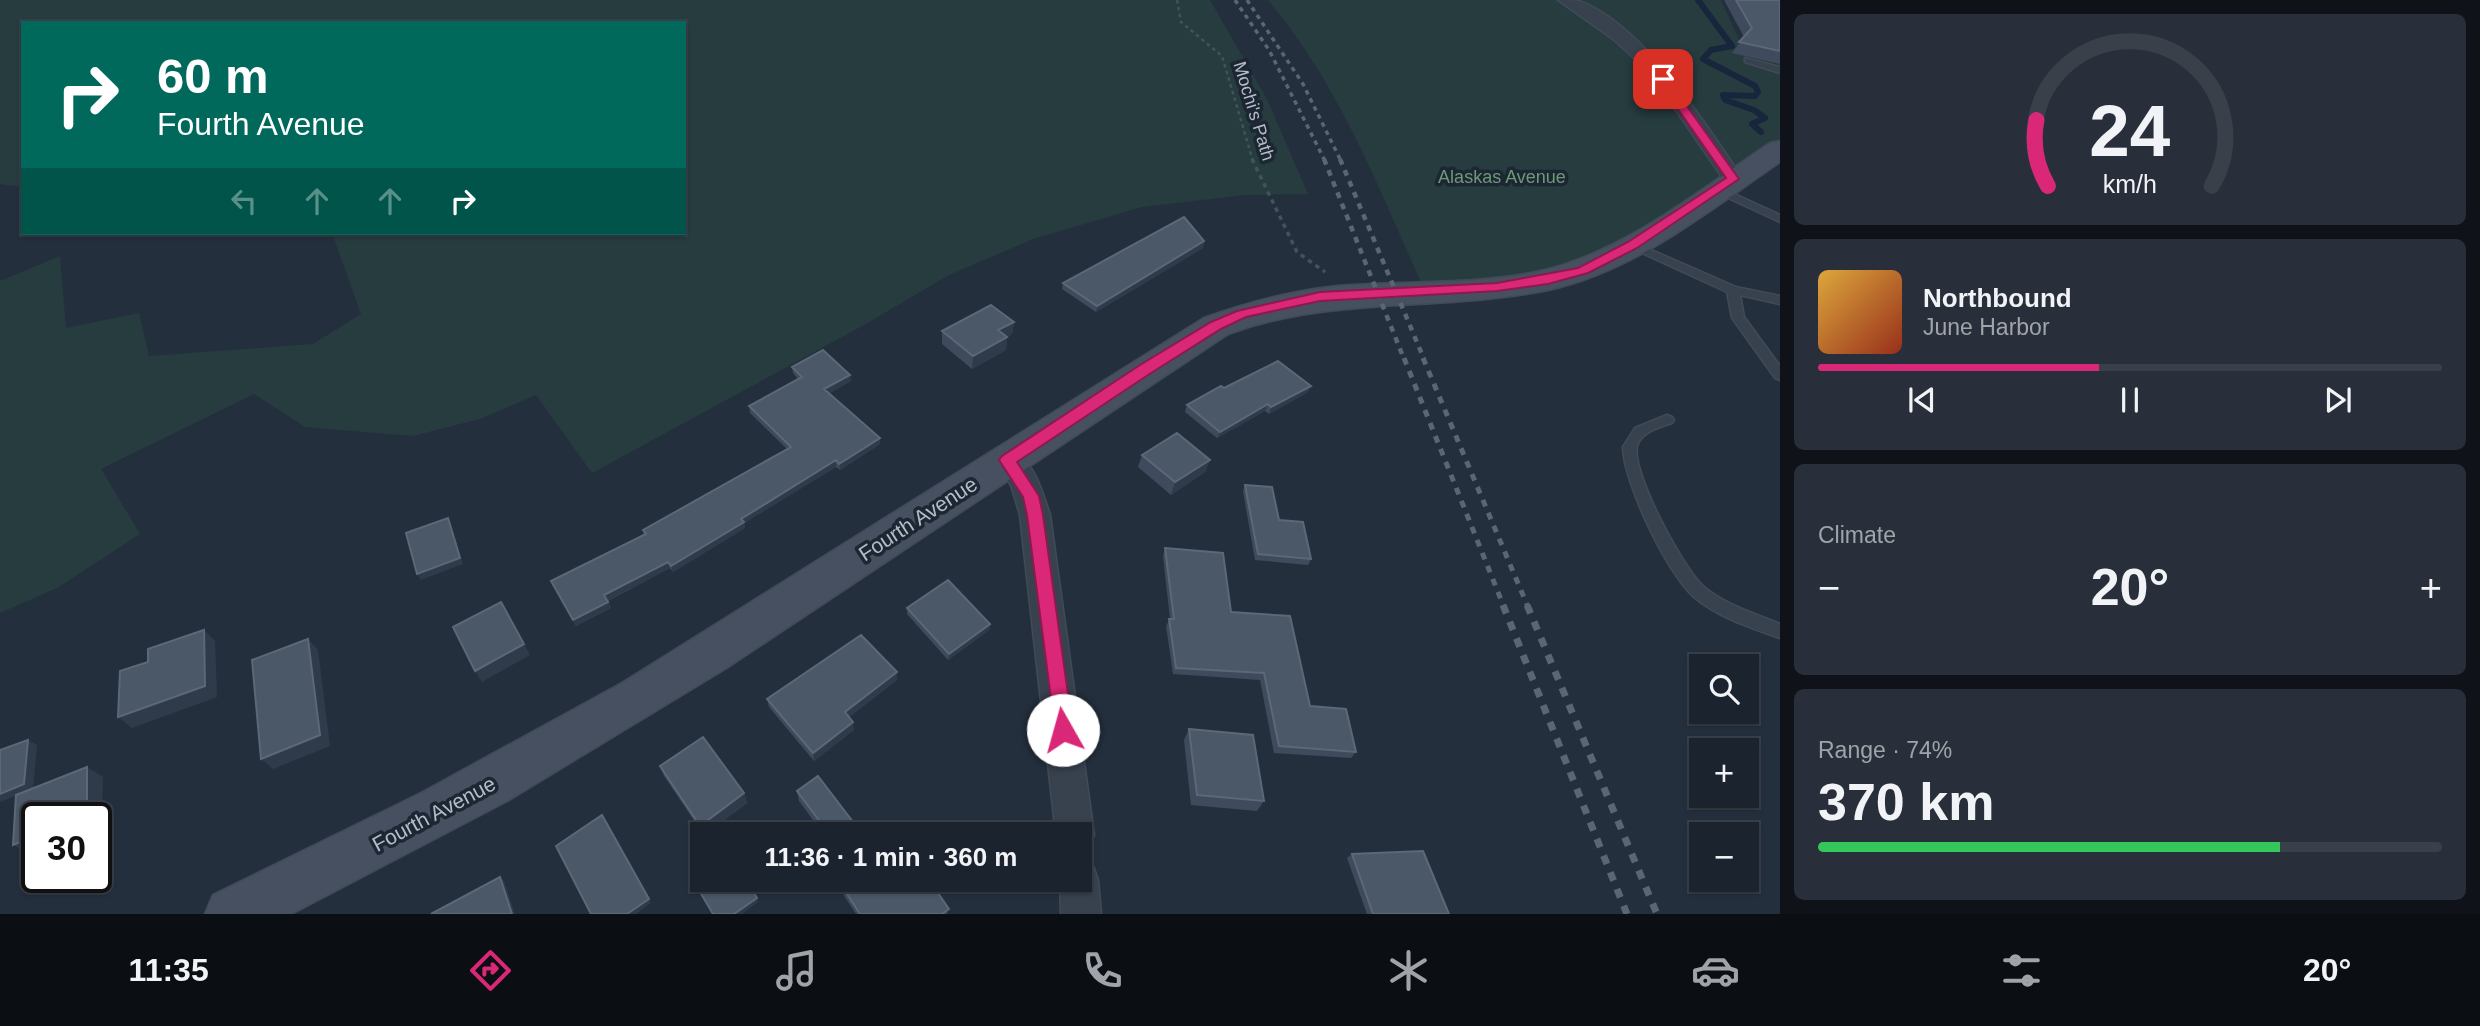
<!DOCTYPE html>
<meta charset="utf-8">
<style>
:root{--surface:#1b232e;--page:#282f3a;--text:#f1f3f6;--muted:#a0a4aa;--line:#39404a;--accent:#db2777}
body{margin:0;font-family:Helvetica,sans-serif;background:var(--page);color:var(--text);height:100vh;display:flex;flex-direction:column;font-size:26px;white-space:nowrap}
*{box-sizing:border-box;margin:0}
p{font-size:23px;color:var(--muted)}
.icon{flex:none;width:38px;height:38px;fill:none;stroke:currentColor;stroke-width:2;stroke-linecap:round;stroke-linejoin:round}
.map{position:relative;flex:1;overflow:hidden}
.side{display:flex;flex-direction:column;gap:14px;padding:14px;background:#0f1319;width:700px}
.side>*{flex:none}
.top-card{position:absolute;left:21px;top:21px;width:665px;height:214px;border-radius:0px;box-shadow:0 2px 5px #0004,0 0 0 2px var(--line);background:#00695c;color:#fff;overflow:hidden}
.controls{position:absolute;left:1689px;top:654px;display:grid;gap:14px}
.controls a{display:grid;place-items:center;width:70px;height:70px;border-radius:0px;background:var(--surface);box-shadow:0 2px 5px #0004,0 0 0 2px var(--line);font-size:35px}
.speed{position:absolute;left:21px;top:802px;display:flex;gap:14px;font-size:35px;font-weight:700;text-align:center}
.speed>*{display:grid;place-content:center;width:91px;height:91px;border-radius:50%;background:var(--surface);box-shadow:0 2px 5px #0004,0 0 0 2px var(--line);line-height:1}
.speed .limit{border:4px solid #111;border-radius:10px;background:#fff;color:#111}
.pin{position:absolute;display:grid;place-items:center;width:60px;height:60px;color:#fff;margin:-30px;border-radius:14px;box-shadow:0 4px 10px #0006}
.me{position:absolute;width:77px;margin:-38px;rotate:353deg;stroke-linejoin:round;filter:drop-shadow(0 0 5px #0008)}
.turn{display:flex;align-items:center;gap:24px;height:147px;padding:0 21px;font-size:32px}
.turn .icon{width:91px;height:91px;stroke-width:2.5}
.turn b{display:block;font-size:49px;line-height:60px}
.lanes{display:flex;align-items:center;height:66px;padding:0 21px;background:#0003;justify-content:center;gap:35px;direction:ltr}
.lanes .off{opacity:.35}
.big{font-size:52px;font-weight:600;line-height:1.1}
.side .widget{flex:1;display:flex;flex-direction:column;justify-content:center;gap:10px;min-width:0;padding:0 24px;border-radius:10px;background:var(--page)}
.side .dial{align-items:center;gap:0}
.dial svg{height:182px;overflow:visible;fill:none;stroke:var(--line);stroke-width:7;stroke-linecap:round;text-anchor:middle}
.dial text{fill:var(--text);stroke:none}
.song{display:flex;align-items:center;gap:21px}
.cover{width:84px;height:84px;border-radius:10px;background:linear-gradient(135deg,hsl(40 70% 55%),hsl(10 70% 35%))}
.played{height:7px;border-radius:4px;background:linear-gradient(90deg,var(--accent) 45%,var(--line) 45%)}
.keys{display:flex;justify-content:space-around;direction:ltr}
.heat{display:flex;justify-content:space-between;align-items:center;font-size:38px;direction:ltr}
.charge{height:10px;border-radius:5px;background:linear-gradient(90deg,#34c759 74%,var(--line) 0)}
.trip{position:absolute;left:690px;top:822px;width:402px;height:70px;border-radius:0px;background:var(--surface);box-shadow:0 2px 5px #0004,0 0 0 2px var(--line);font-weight:600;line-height:70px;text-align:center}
.menu{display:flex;height:112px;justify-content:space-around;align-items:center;background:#0b0e12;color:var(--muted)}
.menu .icon{width:49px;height:49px}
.menu .active{color:var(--accent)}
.menu b{font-size:32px;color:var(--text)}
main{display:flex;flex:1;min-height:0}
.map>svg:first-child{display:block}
.green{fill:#263c3f}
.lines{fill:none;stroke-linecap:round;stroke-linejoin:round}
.stream{stroke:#17263c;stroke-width:6}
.lane-casing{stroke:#414a57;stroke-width:3}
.street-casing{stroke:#414a57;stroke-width:3}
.secondary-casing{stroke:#414a57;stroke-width:3}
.path-far1{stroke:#3f5557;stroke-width:2.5;stroke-dasharray:3.5 3.5;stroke-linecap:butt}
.path{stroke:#3f5557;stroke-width:3.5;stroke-dasharray:4.5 4.5;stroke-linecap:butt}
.lane{fill:#38414e;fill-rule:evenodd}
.street{fill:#38414e;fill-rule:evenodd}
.secondary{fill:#465061;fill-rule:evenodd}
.rail-far3{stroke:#5a6575;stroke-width:3.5;stroke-dasharray:4.5 4.5;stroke-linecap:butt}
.rail-far2{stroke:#5a6575;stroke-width:4.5;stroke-dasharray:6 6;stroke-linecap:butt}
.rail-far1{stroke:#5a6575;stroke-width:5;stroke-dasharray:7 7;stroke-linecap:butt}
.rail{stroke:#5a6575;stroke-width:7;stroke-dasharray:9 9;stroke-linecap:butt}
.wall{fill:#3f4b5c}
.shaded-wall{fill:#2f3b4b}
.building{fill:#4b5868;stroke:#5c6777;stroke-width:2}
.route{fill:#db2777;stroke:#8e194d;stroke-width:2}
.labels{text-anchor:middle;stroke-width:7;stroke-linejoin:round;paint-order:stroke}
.far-street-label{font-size:18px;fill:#b4bcc9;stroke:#1d2633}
.far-park-label{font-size:18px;fill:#6b9a76;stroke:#1d2633}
.street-label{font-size:21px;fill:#b4bcc9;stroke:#1d2633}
</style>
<main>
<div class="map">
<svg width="1780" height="914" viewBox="0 0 1780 914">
<rect width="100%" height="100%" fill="#242f3e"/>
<!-- green -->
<path class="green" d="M 0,0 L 1210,0 L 1267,99 L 1308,194 L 1245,195 L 1142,207 L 1033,239 L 949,275 L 864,325 L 592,473 L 536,395 L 480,419 L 413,436 L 305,427 L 254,394 L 101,469 L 140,534 L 57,588 L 0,613 L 0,281 L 60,256 L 66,328 L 139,313 L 149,356 L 313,344 L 361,314 L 332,233 L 684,233 L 684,23 L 23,23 L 23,187 L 0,184 Z
M 1268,0 L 1721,0 L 1742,46 L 1780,53 L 1780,151 L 1606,262 L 1426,294 C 1381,193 1340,85 1268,0 Z"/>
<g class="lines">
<!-- stream -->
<path class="stream" d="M 1698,0 L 1732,46 L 1711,50 L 1703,59 L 1755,86 L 1758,92 L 1755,96 L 1723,95 L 1725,100 L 1754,110 L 1765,118 L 1752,124 L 1761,132"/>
<defs>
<path id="lane" d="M 1745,58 L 1780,67 L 1780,73 L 1745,62 Z
M 1717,186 L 1780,215 L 1780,222 L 1713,191 L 1712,189 Z
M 1633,242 L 1736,287 L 1780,296 L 1780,304 L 1740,295 L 1744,317 L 1780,366 L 1780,380 L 1775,378 L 1732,318 L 1727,292 L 1629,247 L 1629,243 Z
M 1667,415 L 1672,417 L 1674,420 L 1672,423 C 1660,427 1641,432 1637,446 C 1631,472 1683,568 1703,586 C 1725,605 1754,613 1780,624 L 1780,638 C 1751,628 1717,617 1693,596 C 1667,573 1623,481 1623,447 L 1635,428 Z"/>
<path id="street" d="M 1558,0 C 1564,0 1573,0 1579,1 C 1642,23 1707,126 1743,179 L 1740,183 L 1726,183 L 1673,106 L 1635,59 L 1613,39 Z
M 1007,449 C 1034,458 1042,491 1050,515 L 1094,835 L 1088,848 L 1080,852 L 1080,835 L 1056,835 L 1020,515 L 1011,485 L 993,460 L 997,452 Z
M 1080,861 L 1093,866 L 1098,880 L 1101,914 L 1061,914 L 1060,880 L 1080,880 Z"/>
<path id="secondary" d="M 1780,141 L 1780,162 C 1708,211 1636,271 1548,290 C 1441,312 1333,295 1228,334 L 728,667 L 507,801 L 291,914 L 205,914 L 213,895 L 421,793 L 622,683 L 1204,318 C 1248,302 1291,291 1338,286 C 1408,280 1481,286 1549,269 C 1631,247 1701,189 1770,143 Z"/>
</defs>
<!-- lane casing -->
<use href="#lane" class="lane-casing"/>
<!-- street casing -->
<use href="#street" class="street-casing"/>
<!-- secondary casing -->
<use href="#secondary" class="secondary-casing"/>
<!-- path-far1 -->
<path class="path-far1" d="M 1177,0 L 1181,22 L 1222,56 L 1253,161"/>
<!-- path -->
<path class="path" d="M 1252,159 L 1297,252 L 1325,272"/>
<!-- lane -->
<use href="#lane" class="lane"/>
<!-- street -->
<use href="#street" class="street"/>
<!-- secondary -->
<use href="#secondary" class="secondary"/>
<!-- rail-far3 -->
<path class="rail-far3" d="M 1235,0 L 1269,50 L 1325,161
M 1247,0 L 1303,84 L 1341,161"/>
<!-- rail-far2 -->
<path class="rail-far2" d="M 1324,159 L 1404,359
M 1340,159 L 1424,359"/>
<!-- rail-far1 -->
<path class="rail-far1" d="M 1404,358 L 1504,607
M 1423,358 L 1528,607"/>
<!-- rail -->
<path class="rail" d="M 1503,605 L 1627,914
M 1527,605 L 1657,914"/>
</g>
<!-- wall -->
<path class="wall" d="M 1724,0 L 1780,0 L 1780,64 L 1732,53 L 1744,37 Z
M 1204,241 L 1203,248 L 1096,312 L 1062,289 L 1063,283 Z
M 1014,322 L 1012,334 L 1007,337 L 1006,350 L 972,369 L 942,344 L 942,331 Z
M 792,367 L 850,375 L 851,381 L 828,394 L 880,438 L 880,444 L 840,470 L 836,467 L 744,523 L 745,528 L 673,572 L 670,568 L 608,601 L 611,608 L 576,626 L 554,587 L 644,535 L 643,530 L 787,449 L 750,413 L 749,406 L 798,379 L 793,373 Z
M 1224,388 L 1308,392 L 1269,414 L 1265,411 L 1217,438 L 1185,412 L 1187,405 Z
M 1142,455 L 1210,460 L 1205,472 L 1171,495 L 1138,467 Z
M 1245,485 L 1279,520 L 1311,559 L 1308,565 L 1255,560 L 1243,491 Z
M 1165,548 L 1231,612 L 1310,706 L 1356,752 L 1351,758 L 1274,753 L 1260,680 L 1173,674 L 1166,626 L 1170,619 L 1163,556 Z
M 907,608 L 990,624 L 989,630 L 948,660 L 907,614 Z
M 897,680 L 849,717 L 854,730 L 814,761 L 769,707 L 767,699 Z
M 1189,729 L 1264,801 L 1257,811 L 1191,805 L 1184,740 Z
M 660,766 L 744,793 L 747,803 L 704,835 L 664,776 Z
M 797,791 L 863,835 L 824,835 L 799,801 Z
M 1352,854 L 1449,914 L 1367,914 L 1347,858 Z
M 834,880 L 929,880 L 948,914 L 856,914 Z"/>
<!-- shaded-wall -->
<path class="shaded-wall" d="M 1204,241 L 1203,248 L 1096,312 L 1097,306 Z
M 1014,322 L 1012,334 L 997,343 L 998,330 Z
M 1007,337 L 1006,350 L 972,369 L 973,356 Z
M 850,375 L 851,381 L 824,396 L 824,389 Z
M 1311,386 L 1308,392 L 1269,414 L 1271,407 Z
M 1268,404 L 1265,411 L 1217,438 L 1220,432 Z
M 880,438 L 880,444 L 840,470 L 839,464 Z
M 836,460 L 836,467 L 744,523 L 745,528 L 673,572 L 671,566 L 741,519 Z
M 1210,460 L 1205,472 L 1171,495 L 1175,482 Z
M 448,518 L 451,524 L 463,564 L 421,580 L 417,574 Z
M 668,562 L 670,568 L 607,601 L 604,595 Z
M 501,602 L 530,655 L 482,682 L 475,671 Z
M 608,602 L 611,608 L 576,626 L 573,620 Z
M 990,624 L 989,630 L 948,660 L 949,654 Z
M 204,630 L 215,641 L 217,697 L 132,728 L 118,717 Z
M 308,639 L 318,650 L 330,746 L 273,769 L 261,759 Z
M 897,672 L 897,680 L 845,720 L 845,712 Z
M 853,722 L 854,730 L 814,761 L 813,753 Z
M 28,740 L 37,745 L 33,789 L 0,802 L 0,794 Z
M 87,767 L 103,777 L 102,824 L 96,827 L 96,817 L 81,817 Z
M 744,793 L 747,803 L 704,835 L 700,826 Z
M 605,820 L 651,903 L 636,914 L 627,914 Z
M 37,835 L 37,851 L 30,854 L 13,845 Z
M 500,877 L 504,881 L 515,914 L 512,914 Z
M 757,898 L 758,902 L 742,914 L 734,914 Z"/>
<!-- building -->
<path class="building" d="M 1736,0 L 1780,0 L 1780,51 L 1739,42 L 1752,28 Z
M 1184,217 L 1204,241 L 1097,306 L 1063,283 Z
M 991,305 L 1014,322 L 998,330 L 1007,337 L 973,356 L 942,331 Z
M 823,350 L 850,375 L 824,389 L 880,438 L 839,464 L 836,460 L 741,519 L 744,522 L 671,566 L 668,562 L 604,595 L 608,602 L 573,620 L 551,581 L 646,534 L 643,530 L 791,447 L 749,406 L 802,377 L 792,367 Z
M 1278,361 L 1311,386 L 1271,407 L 1268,404 L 1220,432 L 1187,405 L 1221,386 L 1224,388 Z
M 1177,433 L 1210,460 L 1175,482 L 1142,455 Z
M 1245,485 L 1272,487 L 1279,520 L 1303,522 L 1311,559 L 1258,554 Z
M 448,518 L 460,558 L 417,574 L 406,533 Z
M 1165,548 L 1223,553 L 1231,612 L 1290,616 L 1310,706 L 1346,709 L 1356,752 L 1279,746 L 1264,673 L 1176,668 L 1169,619 L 1174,619 Z
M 948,580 L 990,624 L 949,654 L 907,608 Z
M 501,602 L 524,644 L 475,671 L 453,627 Z
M 204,630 L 205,686 L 118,717 L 120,671 L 148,662 L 148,649 Z
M 861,635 L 897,672 L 845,712 L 853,722 L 813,753 L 767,699 Z
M 308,639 L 320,735 L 261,759 L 252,660 Z
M 1189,729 L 1253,735 L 1264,801 L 1197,795 Z
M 703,737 L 744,793 L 700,826 L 660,766 Z
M 28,740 L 24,784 L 0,794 L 0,750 Z
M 87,767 L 87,815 L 81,817 L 37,817 L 37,835 L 13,845 L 16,795 Z
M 818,776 L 863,835 L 830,835 L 797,791 Z
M 602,815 L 649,899 L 627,914 L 591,914 L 556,846 Z
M 893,828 L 897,835 L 883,835 Z
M 1423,851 L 1449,914 L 1373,914 L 1352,854 Z
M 702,874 L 702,880 L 746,880 L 757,898 L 734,914 L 713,914 L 693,880 Z
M 500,877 L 512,914 L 431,914 Z
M 838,880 L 929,880 L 949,909 L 942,914 L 860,914 Z"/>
<!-- route -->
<path class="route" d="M 1659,77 L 1666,77 L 1739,179 L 1637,248 L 1588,273 L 1548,284 L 1497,291 L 1320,301 L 1246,317 L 1221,329 L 1151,373 L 1017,462 L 1039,496 L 1043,515 L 1073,730 L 1070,737 L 1063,740 L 1056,737 L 1027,515 L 1023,497 L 999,460 L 1002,456 L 1140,365 L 1211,322 L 1237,311 L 1320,292 L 1497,283 L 1578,268 L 1628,242 L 1726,178 L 1657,79 Z"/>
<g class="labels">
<!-- far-street labels -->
<g class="far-street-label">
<text transform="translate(1254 111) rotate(73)" y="6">Mochi's Path</text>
</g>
<!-- far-park labels -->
<g class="far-park-label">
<text x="1502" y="183">Alaskas Avenue</text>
</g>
<!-- street labels -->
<g class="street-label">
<text transform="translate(918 519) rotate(-33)" y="7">Fourth Avenue</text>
<text transform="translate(434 814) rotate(-28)" y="7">Fourth Avenue</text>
</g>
</g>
</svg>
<div class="controls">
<a><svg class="icon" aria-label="search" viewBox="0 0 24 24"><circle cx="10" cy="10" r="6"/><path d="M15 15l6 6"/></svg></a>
<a>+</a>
<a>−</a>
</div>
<div class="speed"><div class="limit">30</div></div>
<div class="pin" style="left:1663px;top:79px;background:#d93025"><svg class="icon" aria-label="arrive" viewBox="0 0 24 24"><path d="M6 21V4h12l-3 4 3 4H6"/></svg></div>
<svg class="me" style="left:1063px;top:730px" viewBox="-20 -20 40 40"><circle r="19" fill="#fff"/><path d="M0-13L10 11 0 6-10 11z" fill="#db2777"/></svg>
<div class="trip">11:36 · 1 min · 360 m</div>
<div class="top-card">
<div class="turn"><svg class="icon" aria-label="right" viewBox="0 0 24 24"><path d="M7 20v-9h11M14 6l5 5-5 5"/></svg><div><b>60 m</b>Fourth Avenue</div></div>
<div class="lanes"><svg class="icon off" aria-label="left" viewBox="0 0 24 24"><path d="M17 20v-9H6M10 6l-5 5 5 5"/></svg><svg class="icon off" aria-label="ahead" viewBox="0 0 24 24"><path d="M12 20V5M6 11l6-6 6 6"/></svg><svg class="icon off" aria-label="ahead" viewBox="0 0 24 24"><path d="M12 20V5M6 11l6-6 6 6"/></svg><svg class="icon" aria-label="right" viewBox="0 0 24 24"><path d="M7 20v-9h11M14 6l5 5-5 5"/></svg></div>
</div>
</div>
<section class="side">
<div class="widget dial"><svg viewBox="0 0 100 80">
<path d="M14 69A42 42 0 1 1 86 69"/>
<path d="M14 69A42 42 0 0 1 9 40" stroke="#db2777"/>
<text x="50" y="56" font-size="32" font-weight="700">24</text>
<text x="50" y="72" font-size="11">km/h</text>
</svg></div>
<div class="widget">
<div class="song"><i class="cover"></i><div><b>Northbound</b><p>June Harbor</p></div></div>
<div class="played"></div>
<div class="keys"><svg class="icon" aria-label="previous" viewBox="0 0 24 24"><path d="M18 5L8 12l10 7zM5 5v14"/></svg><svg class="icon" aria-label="pause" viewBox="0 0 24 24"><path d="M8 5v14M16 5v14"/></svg><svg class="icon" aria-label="next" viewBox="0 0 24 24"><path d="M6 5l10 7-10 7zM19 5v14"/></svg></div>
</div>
<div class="widget"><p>Climate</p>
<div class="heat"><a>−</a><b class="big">20°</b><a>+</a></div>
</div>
<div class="widget"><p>Range · 74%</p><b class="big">370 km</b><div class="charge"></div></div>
</section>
</main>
<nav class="menu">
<b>11:35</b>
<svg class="icon active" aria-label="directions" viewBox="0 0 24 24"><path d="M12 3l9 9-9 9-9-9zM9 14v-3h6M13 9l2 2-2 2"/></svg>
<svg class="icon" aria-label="music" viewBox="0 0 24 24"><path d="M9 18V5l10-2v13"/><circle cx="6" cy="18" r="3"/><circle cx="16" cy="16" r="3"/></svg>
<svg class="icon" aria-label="phone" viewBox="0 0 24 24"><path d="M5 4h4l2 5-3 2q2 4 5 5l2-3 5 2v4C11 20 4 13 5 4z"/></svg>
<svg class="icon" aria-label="climate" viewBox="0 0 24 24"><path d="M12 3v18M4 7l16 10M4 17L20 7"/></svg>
<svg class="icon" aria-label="car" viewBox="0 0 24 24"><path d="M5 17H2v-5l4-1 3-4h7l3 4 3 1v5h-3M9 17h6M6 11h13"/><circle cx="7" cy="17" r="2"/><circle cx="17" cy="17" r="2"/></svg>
<svg class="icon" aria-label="filters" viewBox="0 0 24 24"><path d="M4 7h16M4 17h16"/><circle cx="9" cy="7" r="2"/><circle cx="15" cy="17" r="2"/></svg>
<b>20°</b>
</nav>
